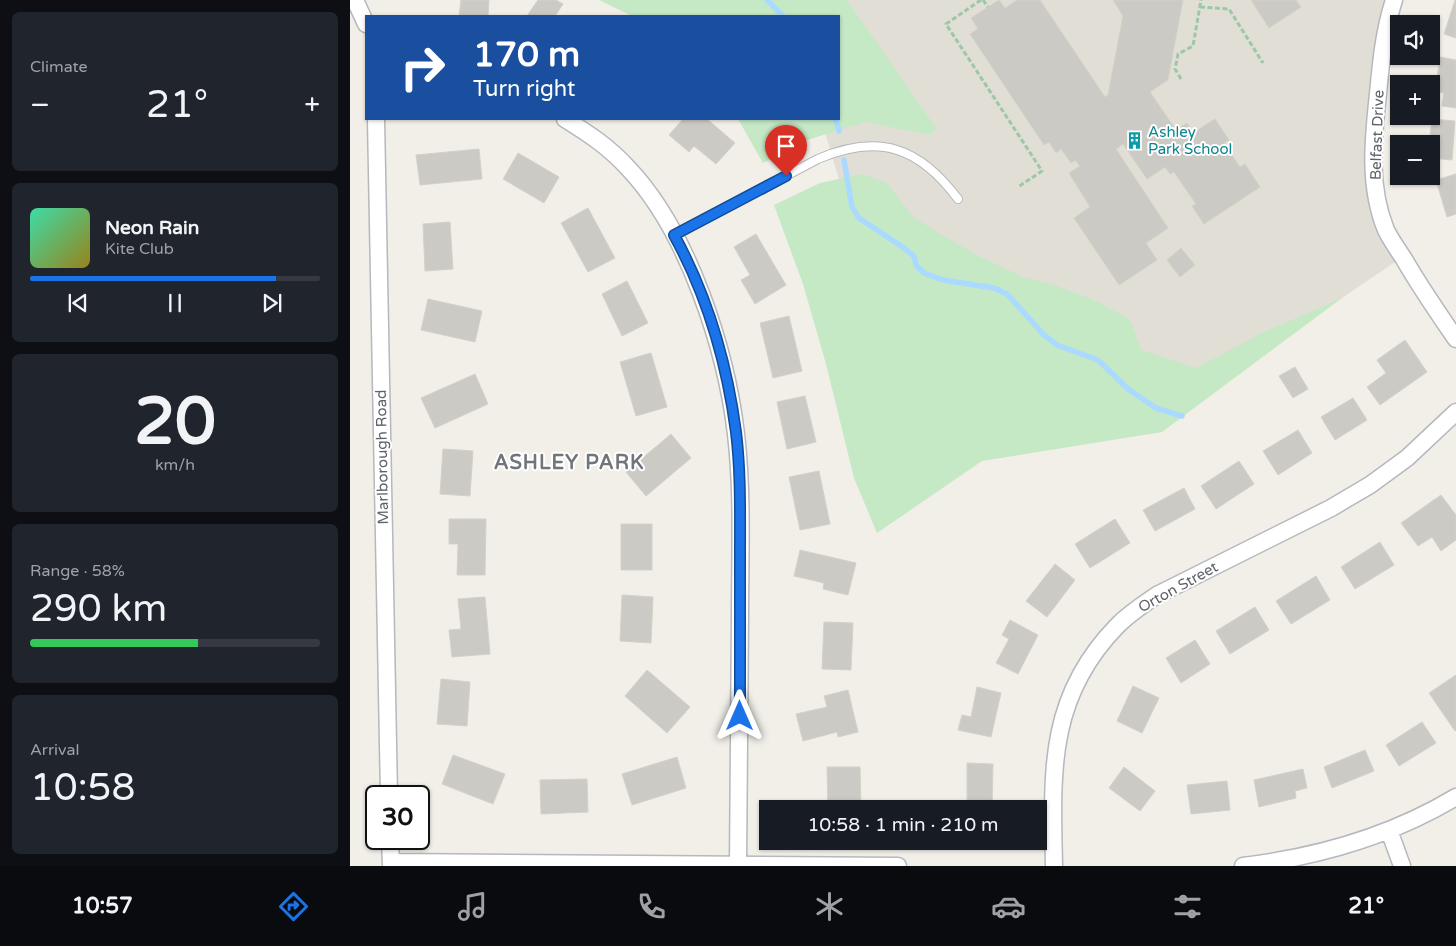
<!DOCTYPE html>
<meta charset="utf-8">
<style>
:root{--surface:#171b24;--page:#20242c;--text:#f1f3f6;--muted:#9ea1a6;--line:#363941;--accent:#1a73e8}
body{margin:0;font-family:"Varela Round",sans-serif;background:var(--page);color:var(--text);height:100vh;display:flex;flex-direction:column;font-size:19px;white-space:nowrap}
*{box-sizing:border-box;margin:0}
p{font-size:16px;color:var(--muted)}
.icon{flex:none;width:28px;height:28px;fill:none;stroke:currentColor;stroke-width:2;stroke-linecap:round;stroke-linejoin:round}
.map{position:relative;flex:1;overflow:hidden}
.panel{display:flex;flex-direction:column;gap:12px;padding:12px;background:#0d0f14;width:350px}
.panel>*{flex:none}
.top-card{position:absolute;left:15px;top:15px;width:475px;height:105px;border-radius:0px;box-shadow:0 1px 4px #0004;background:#1a4fa0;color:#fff;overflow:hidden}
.controls{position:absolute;left:1040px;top:15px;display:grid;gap:10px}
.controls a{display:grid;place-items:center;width:50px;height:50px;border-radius:0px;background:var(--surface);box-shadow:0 1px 4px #0004;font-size:25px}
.speed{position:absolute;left:15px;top:785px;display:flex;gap:10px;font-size:25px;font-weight:700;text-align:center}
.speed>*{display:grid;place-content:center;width:65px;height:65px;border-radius:50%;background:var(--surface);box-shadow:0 1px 4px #0004;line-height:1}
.speed .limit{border:2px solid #111;border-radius:8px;background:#fff;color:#111}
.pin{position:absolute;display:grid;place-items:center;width:42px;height:42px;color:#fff;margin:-51px -21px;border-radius:50% 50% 50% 0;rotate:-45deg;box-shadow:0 0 5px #0007}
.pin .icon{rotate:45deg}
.me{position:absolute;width:55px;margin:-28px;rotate:0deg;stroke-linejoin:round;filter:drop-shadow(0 0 4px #0008)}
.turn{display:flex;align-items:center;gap:18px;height:105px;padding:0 25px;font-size:22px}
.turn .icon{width:65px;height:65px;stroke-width:2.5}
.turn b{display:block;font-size:35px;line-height:42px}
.big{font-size:38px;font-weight:600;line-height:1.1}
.panel .widget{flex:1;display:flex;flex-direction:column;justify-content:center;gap:8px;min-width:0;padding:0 18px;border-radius:8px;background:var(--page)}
.panel .dial{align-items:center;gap:0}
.dial b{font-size:65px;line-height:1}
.song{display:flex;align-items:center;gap:15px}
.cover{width:60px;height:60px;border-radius:8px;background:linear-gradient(135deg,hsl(160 70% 55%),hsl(50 70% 35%))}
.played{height:5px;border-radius:2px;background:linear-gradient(90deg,var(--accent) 85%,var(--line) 85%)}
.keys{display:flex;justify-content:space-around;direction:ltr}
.heat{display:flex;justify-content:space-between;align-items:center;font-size:28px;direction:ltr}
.charge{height:8px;border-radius:4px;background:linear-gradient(90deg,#34c759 58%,var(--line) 0)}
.trip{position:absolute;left:409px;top:800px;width:288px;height:50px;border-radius:0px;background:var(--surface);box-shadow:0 1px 4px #0004;font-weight:600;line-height:50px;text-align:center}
.tab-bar{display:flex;height:80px;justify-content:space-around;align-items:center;background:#090b0e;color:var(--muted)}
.tab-bar .icon{width:35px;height:35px}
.tab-bar .current{color:var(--accent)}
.tab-bar b{font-size:22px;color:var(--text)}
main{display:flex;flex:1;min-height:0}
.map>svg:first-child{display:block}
.education{fill:#e1ded6}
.green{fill:#c5e8c5}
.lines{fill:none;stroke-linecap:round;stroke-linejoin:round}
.stream{stroke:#aadaff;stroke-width:5.5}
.building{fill:#cccac5;stroke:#d6d1c6}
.lane-casing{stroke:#b5b8bc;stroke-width:10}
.street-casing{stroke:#b5b8bc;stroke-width:19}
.path{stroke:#9cc7a9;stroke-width:3;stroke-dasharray:5 2.5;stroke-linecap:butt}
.lane{stroke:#fff;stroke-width:8}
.street{stroke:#fff;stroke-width:16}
.route-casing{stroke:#114b97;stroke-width:12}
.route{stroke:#1a73e8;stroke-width:9}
.labels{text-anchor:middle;stroke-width:4;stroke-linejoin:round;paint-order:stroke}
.culture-label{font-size:15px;fill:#0d838f;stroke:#fff;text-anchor:start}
.street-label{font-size:15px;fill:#5f6368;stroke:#fff}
.district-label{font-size:20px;font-weight:bold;letter-spacing:1px;fill:#70757a;stroke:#fff}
</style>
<main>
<section class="panel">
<div class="widget"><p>Climate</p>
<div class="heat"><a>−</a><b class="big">21°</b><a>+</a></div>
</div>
<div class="widget">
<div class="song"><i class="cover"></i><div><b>Neon Rain</b><p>Kite Club</p></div></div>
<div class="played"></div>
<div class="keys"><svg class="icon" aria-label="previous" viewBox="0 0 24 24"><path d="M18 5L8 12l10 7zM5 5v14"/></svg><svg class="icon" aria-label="pause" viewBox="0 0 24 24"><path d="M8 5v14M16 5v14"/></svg><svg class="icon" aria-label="next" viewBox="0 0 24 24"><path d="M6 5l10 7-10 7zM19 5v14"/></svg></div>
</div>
<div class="widget dial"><b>20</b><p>km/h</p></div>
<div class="widget"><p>Range · 58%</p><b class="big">290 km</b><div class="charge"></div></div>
<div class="widget"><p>Arrival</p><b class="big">10:58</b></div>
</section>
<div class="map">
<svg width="1106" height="866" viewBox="0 0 1106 866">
<rect width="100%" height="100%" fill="#f1efe8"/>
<!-- education -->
<path class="education" d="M 432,0 L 1039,0 L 1017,151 L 1048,260 L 809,422 L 553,369 L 487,173 L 474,129 L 489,119 L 489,16 Z"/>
<!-- green -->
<path class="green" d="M 249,0 L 497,0 L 586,128 L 580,135 L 515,122 L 457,140 L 413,163 L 388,119 L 489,119 L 489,16 L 282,16 Z
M 512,174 L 537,183 L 564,218 L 626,255 L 671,276 L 707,286 L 749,302 L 780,320 L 791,350 L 846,368 L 914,332 L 992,298 L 812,432 L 632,461 L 527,533 L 504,478 L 476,364 L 453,284 L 424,205 L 470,183 Z"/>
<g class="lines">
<!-- stream -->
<path class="stream" d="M 417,0 L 433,16
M 486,119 L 489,131
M 494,160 L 502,207 L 509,218 L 551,246 L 564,256 L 566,265 L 574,273 L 593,280 L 644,288 L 657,294 L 694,335 L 707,345 L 748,360 L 778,389 L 806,408 L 832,416"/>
</g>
<!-- building -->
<path class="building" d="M 111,0 L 139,0 L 138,16 L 109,16 Z
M 188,0 L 206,0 L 213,4 L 205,16 L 177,16 Z
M 649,0 L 655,8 L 667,0 L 690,0 L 755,97 L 758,95 L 773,16 L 763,0 L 833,0 L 818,80 L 800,92 L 826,130 L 837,123 L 843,133 L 865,119 L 879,140 L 874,143 L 890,167 L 895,164 L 910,187 L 854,224 L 842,206 L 846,204 L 824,172 L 820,174 L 815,167 L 797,179 L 773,144 L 766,149 L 818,228 L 796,243 L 807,260 L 769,285 L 724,218 L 740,207 L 719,173 L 730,166 L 725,160 L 721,163 L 711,149 L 706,153 L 699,142 L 694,145 L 620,34 L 628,29 L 621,18 Z
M 901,0 L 946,0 L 951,7 L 919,28 Z
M 1105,0 L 1106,0 L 1106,38 L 1094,34 Z
M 1090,57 L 1106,60 L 1106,108 L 1092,106 L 1094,93 L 1085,92 Z
M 333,119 L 357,119 L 385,143 L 366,164 L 344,146 L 339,152 L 319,135 Z
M 1082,119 L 1105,121 L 1102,160 L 1081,158 L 1081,144 L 1079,144 Z
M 129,149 L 132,179 L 70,185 L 66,155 Z
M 168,153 L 209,177 L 194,203 L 153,179 Z
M 1106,174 L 1106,214 L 1097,217 L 1086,180 Z
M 238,208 L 265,258 L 238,272 L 211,223 Z
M 100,222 L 103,269 L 75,271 L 73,224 Z
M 406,234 L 436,285 L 405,304 L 391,280 L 400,275 L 384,247 Z
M 831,248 L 845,265 L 830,277 L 817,260 Z
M 277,281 L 298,323 L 272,336 L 252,294 Z
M 78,299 L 132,311 L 125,342 L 71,330 Z
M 439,316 L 452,371 L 423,378 L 410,323 Z
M 1055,340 L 1077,372 L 1030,405 L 1017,387 L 1036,373 L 1027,360 Z
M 301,353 L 317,407 L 286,416 L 270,362 Z
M 945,367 L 958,389 L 943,398 L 929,376 Z
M 125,374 L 138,404 L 85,428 L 71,398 Z
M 455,396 L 466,442 L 437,449 L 427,402 Z
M 1003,398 L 1017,420 L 985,440 L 971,417 Z
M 948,430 L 962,453 L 928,475 L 913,451 Z
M 321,434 L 341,458 L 296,496 L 276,472 Z
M 93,449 L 123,451 L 120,496 L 90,494 Z
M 889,461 L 904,484 L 866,509 L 851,486 Z
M 469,471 L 480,524 L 450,530 L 439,477 Z
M 834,488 L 845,509 L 805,531 L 793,510 Z
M 1091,495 L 1106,515 L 1106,540 L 1091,551 L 1082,537 L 1068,546 L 1051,523 Z
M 99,519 L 136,519 L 135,575 L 107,575 L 108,544 L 99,544 Z
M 765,519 L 780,543 L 740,568 L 725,544 Z
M 271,524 L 302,524 L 302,570 L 271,570 Z
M 1030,542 L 1044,565 L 1005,589 L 991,567 Z
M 450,550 L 506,563 L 498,595 L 473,589 L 474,583 L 444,576 Z
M 705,564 L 725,580 L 697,617 L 676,601 Z
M 966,576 L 980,600 L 941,624 L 926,601 Z
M 272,595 L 303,597 L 301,643 L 270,641 Z
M 135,597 L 140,654 L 102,657 L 99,630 L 111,629 L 108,599 Z
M 905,607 L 919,630 L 880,654 L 866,631 Z
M 660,620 L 688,635 L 668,674 L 646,663 L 659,639 L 652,635 Z
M 474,622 L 503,623 L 501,670 L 472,669 Z
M 845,640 L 860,664 L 831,683 L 816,658 Z
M 297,670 L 340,707 L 317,733 L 275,696 Z
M 1106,675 L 1106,730 L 1105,731 L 1079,693 Z
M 91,679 L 120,682 L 117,726 L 87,724 Z
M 783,686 L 809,698 L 792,733 L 767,721 Z
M 627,687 L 651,693 L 641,737 L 608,730 L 612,715 L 621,717 Z
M 498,690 L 508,732 L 488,737 L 487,732 L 453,741 L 446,714 L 477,707 L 474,696 Z
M 1072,722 L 1086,743 L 1049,766 L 1036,745 Z
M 1015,750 L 1024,771 L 982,788 L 974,767 Z
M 103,755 L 155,774 L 143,804 L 92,784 Z
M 327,757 L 336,788 L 282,805 L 272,774 Z
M 617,763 L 643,764 L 642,809 L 617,809 Z
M 477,767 L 510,767 L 511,809 L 478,809 Z
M 774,767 L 805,791 L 790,811 L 759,788 Z
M 953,769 L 957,788 L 945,791 L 946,798 L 909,807 L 904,780 Z
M 237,779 L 238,812 L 191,814 L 190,780 Z
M 877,781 L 880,810 L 841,814 L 837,785 Z"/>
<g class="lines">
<defs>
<path id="lane" d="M 324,235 L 468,159 C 529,133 569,147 608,199"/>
<path id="street" d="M 5,0 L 16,24
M 1044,0 C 1034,31 1031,61 1028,94 C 1023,140 1018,186 1036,230 C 1041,240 1048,250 1054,259 C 1070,287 1088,313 1106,339
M 26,119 L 39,796
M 215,119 C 239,134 259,147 278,168 C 338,231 376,349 386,434 C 393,494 390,555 390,616 C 390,699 389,782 388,866
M 1039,830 L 1052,866
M 40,839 L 41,866
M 41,862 L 548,866
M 704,866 C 702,773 697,697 768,625 C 780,613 794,604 807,595 L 981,508 L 1020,485 L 1057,458 L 1106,412
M 893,866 C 967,857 1041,836 1106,797"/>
</defs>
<!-- lane casing -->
<use href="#lane" class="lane-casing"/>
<!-- street casing -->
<use href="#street" class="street-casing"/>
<!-- path -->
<path class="path" d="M 631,0 L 596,24 L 692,171 L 668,187
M 633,0 L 638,7
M 850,7 L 879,9 L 913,63
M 831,79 L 825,69 L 828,54 L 843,46 L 851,0"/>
<!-- lane -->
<use href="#lane" class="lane"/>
<!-- street -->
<use href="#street" class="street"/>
</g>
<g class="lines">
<defs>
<path id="route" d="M 390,716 C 390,663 390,610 390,557 C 390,516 391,473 386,432 C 377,364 357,295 324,235 L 436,176"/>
</defs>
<!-- route casing -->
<use href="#route" class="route-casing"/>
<!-- route -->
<use href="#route" class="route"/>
</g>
<!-- icons -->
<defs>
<symbol id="building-bare" viewBox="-9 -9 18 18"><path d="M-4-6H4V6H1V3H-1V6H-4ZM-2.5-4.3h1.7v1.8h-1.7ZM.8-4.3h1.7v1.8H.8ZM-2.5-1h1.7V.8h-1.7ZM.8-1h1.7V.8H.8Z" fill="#0f9aa8" stroke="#fff" stroke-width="2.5" paint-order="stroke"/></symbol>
</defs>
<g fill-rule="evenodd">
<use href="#building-bare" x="772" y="128" width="25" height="25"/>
</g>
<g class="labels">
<!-- culture labels -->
<g class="culture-label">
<text x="798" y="137">Ashley<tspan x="798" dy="17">Park School</tspan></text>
</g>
<!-- street labels -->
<g class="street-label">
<text transform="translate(1027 135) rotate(-88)" y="5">Belfast Drive</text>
<text transform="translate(32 457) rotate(-91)" y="5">Marlborough Road</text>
<text transform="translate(828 587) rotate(-29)" y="5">Orton Street</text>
</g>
<!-- district labels -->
<g class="district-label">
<text x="219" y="469">ASHLEY PARK</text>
</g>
</g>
</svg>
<div class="controls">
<a><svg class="icon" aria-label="sound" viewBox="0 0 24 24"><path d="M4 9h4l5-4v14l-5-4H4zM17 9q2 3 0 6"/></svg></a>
<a>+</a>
<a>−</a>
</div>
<div class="speed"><div class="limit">30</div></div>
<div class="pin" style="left:436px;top:176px;background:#d93025"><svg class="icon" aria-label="arrive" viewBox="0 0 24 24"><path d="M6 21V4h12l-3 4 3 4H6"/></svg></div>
<svg class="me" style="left:390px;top:716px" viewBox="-20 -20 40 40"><path d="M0-17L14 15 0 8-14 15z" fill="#1a73e8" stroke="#fff" stroke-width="4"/></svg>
<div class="trip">10:58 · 1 min · 210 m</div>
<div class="top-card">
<div class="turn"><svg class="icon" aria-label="right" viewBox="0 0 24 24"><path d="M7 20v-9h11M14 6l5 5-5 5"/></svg><div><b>170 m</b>Turn right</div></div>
</div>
</div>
</main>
<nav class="tab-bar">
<b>10:57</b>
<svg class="icon current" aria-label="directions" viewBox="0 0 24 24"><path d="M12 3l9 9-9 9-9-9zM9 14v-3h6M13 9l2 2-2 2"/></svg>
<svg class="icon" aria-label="music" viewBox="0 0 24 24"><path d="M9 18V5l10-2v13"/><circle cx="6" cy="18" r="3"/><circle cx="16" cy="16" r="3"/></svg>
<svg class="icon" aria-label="phone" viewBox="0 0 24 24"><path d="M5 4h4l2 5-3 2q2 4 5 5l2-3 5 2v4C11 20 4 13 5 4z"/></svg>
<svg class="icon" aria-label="climate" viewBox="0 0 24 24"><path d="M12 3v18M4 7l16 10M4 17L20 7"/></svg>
<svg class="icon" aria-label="car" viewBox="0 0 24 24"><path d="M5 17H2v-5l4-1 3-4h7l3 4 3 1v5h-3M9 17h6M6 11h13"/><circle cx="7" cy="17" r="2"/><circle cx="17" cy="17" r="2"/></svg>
<svg class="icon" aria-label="filters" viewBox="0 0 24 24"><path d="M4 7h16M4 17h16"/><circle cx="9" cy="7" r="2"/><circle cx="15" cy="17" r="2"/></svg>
<b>21°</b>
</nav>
